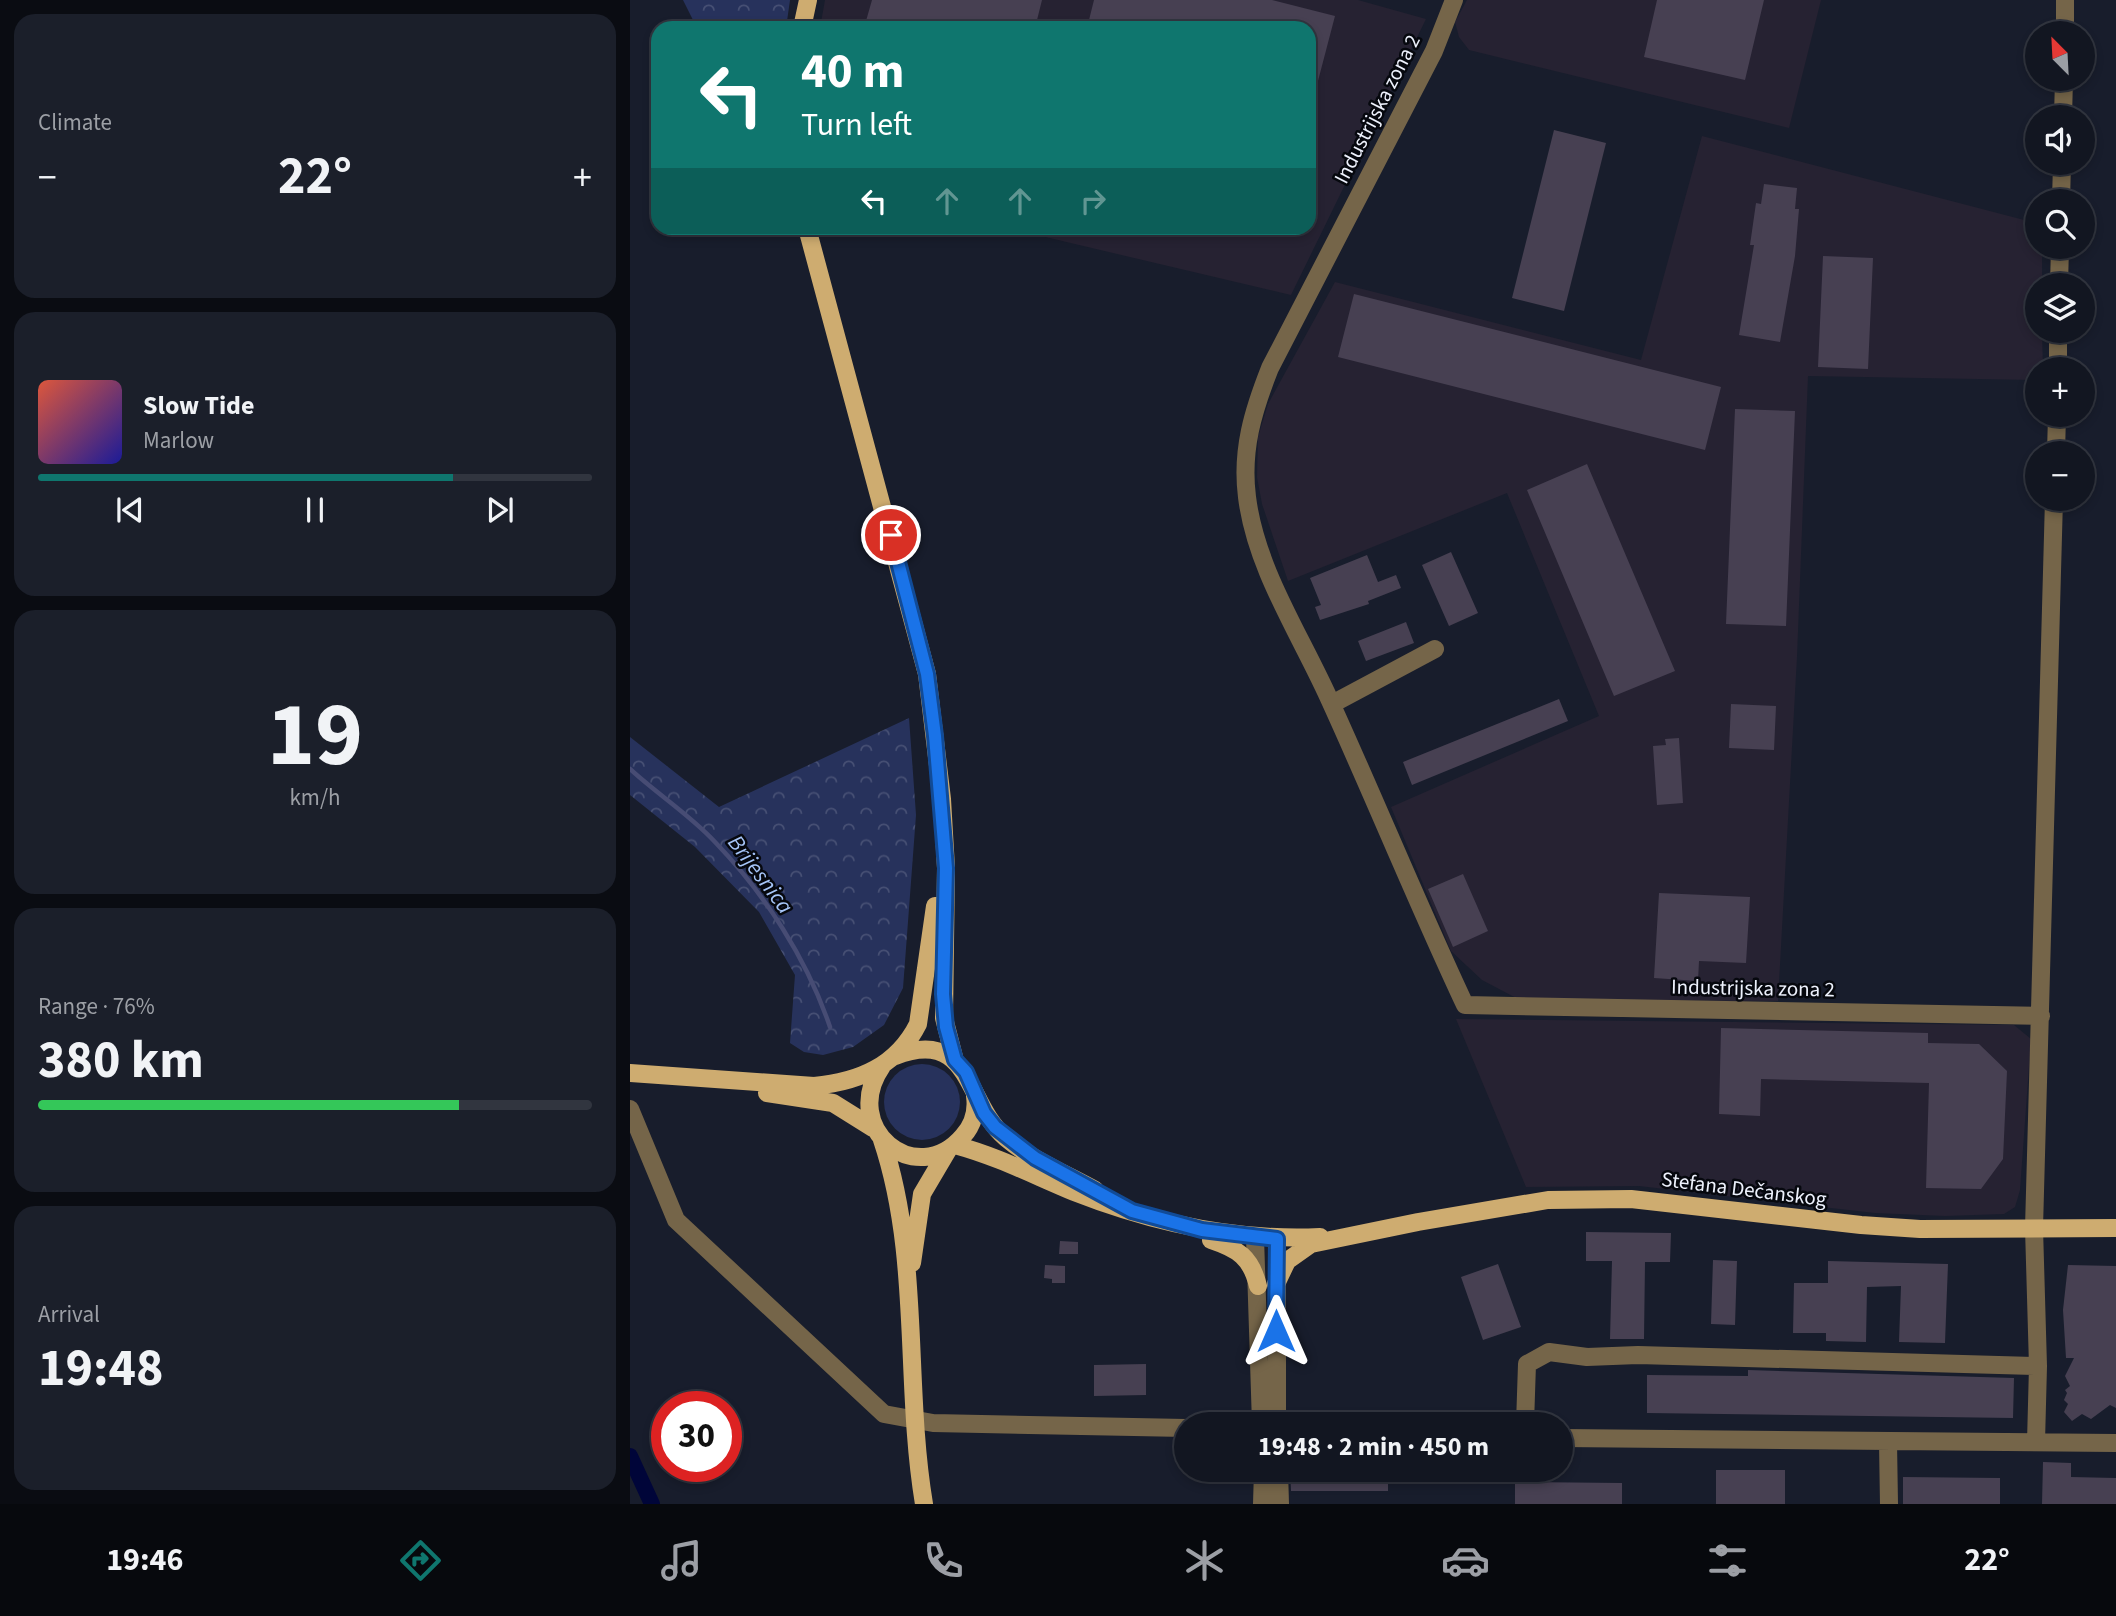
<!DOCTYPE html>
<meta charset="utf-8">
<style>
:root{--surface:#121621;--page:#1b1f2a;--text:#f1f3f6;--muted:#9c9fa5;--line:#31353f;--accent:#0f766e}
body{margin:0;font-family:"Source Sans 3",sans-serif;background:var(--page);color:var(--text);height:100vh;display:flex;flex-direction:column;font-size:26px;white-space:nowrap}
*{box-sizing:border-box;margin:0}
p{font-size:23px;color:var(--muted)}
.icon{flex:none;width:38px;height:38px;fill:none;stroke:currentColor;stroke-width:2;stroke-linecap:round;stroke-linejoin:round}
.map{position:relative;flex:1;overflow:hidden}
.drawer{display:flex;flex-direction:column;gap:14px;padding:14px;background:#0a0c12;width:630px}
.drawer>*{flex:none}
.top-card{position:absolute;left:21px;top:21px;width:665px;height:214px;border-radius:21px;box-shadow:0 4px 10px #0003,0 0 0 2px var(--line);background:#0f766e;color:#fff;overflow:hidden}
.needle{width:46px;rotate:336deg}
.tools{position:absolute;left:1395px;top:21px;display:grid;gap:14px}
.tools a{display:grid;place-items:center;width:70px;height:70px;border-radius:50%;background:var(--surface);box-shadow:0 4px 10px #0003,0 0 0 2px var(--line);font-size:35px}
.speed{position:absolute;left:21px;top:1391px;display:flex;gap:14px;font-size:35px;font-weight:700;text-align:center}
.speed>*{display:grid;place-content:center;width:91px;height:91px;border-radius:50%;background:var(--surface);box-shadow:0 4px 10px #0003,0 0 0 2px var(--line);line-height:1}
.speed .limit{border:10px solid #d22;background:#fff;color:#111}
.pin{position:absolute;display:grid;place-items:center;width:60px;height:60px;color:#fff;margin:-30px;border:4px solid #fff;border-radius:50%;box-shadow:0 2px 7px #0007}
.me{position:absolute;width:77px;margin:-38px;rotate:0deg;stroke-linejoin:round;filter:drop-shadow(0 0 5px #0008)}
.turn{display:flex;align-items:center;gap:24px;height:147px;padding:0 35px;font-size:32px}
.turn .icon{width:91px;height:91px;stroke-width:2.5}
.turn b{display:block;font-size:49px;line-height:60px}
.lanes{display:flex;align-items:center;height:66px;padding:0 35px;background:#0003;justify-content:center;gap:35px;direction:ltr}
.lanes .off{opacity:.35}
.big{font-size:52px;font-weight:700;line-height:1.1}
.drawer .card{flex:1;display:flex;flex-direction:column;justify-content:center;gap:10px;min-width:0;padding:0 24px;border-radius:21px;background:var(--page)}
.drawer .dial{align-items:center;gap:0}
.dial b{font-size:91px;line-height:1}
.song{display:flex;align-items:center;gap:21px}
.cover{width:84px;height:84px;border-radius:10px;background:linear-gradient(135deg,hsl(10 70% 55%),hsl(240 70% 35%))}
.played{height:7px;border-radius:4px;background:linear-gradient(90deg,var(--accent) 75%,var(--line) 75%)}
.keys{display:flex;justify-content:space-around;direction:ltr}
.heat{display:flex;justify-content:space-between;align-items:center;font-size:38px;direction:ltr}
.charge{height:10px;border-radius:5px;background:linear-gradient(90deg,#34c759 76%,var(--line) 0)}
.trip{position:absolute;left:544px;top:1412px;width:399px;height:70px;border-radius:35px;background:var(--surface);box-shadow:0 4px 10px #0003,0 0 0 2px var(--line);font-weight:700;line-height:70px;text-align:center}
.dock{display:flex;height:112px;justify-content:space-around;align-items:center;background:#07090d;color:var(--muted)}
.dock .icon{width:49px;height:49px}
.dock .selected{color:var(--accent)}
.dock b{font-size:32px;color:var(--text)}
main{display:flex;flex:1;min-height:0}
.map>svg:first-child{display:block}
.industrial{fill:#262232}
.grass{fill:#27325c}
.forest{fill:url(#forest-crowns)}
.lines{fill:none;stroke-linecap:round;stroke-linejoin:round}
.stream{stroke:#474c74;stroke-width:4.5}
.canal{stroke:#000539;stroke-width:16}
.building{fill:#474052}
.minor{stroke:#756549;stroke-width:18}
.major{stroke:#ceac70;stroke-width:18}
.route-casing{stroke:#114b97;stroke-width:18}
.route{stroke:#1a73e8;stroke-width:12}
.labels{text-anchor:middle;stroke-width:5;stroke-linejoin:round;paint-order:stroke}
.street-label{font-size:21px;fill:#edf1fc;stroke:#06080e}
.water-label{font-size:23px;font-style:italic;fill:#a6c5f8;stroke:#06080e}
</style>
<main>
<section class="drawer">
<div class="card"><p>Climate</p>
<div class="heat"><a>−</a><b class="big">22°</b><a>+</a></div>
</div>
<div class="card">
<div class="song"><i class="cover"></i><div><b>Slow Tide</b><p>Marlow</p></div></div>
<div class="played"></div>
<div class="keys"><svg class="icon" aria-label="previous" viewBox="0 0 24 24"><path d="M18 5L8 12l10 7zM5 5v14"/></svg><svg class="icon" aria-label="pause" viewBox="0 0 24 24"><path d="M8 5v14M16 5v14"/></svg><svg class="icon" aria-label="next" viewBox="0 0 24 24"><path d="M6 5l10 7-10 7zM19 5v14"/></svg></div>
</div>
<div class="card dial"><b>19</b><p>km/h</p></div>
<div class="card"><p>Range · 76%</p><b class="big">380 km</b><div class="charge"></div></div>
<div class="card"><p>Arrival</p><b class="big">19:48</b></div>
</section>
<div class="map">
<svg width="1486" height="1504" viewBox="0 0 1486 1504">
<defs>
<pattern id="forest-crowns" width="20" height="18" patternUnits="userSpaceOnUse" patternTransform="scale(1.75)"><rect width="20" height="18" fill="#27325c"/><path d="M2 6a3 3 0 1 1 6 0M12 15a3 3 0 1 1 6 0" fill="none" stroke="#475074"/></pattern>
</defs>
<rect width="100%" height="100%" fill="#181d2c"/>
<!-- industrial -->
<path class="industrial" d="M 195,0 L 728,0 L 796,19 L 661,295 L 377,228 L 679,228 L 679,28 L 190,28 Z
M 837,0 L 1191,0 L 1159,128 L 839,50 L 829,37 L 825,22 Z
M 1072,136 L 1398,221 L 1407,227 L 1407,247 L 1412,247 L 1412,285 L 1407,285 L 1407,331 L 1412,331 L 1413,369 L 1407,369 L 1407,380 L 1178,376 L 1167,657 L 1148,1001 L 890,1000 L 852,980 L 821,951 L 761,807 L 969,716 L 877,493 L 658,581 L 632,504 L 627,477 L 628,437 L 638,404 L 705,282 L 1011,360 Z
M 826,1019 L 1384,1025 L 1401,1039 L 1390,1190 L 1385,1207 L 1374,1214 L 1315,1216 L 1245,1213 L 1009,1186 L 896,1187 Z"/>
<!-- grass -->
<path class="grass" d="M254 1102a38 38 0 1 1 76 0a38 38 0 1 1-76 0Z"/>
<!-- forest -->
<path class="forest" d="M 53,0 L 160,0 L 156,28 L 67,28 Z
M 279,718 L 286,815 L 273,988 L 254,1025 L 223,1047 L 193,1055 L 174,1052 L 160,1043 L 165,975 L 129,912 L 65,847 L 0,795 L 0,737 L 89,807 Z"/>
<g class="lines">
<!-- stream -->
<path class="stream" d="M 0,769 C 27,794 60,815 85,842 C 135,894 177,959 200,1027"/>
<!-- canal -->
<path class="canal" d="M 0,1456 L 22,1504"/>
</g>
<!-- building -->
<path class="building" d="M 242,0 L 412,0 L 405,28 L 234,28 Z
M 464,0 L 642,0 L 705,16 L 683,100 L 679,99 L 679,28 L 457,28 Z
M 1027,0 L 1134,0 L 1115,80 L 1014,57 Z
M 924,130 L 976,143 L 934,311 L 882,298 Z
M 1134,184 L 1167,188 L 1165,209 L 1169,209 L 1165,256 L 1150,342 L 1109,335 L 1124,245 L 1120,245 L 1126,203 L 1131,204 Z
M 1193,256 L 1243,258 L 1238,369 L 1188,367 Z
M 724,294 L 1091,387 L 1075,450 L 708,357 Z
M 1105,409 L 1165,411 L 1156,626 L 1096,624 Z
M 957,464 L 1045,671 L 984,696 L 897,490 Z
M 821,552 L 848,613 L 819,626 L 792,565 Z
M 737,555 L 748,582 L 766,575 L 771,588 L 738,601 L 739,604 L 690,620 L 685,607 L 691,605 L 680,578 Z
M 776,622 L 784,643 L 736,661 L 728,641 Z
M 929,699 L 938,721 L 782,785 L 773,762 Z
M 1101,704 L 1146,706 L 1144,750 L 1099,748 Z
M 1049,738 L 1053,803 L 1027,805 L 1023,746 L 1036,745 L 1035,739 Z
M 833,874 L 858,931 L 823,947 L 798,889 Z
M 1029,893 L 1120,897 L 1116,963 L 1069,961 L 1068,981 L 1024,978 Z
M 1091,1028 L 1298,1033 L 1298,1043 L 1349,1044 L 1377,1071 L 1373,1159 L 1351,1189 L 1296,1188 L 1299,1083 L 1131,1079 L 1130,1116 L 1089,1114 Z
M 956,1232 L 1041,1233 L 1040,1262 L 1015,1262 L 1014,1339 L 980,1339 L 982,1261 L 956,1261 Z
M 430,1241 L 448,1242 L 448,1254 L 429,1254 Z
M 1083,1260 L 1107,1261 L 1105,1325 L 1081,1324 Z
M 1198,1261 L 1318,1264 L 1315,1343 L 1269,1342 L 1271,1286 L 1237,1287 L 1236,1342 L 1196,1341 L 1196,1333 L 1163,1333 L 1164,1283 L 1198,1283 Z
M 868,1264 L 891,1327 L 853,1340 L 831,1277 Z
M 415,1265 L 435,1266 L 435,1283 L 422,1283 L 422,1279 L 414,1278 Z
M 1438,1265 L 1486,1266 L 1486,1408 L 1480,1405 L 1461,1419 L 1452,1414 L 1442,1421 L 1434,1412 L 1438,1404 L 1434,1400 L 1437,1393 L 1435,1390 L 1440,1386 L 1435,1376 L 1444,1358 L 1436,1358 L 1433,1310 Z
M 516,1364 L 516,1395 L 464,1396 L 464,1365 Z
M 1118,1370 L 1384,1378 L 1383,1418 L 1017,1413 L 1017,1375 L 1118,1376 Z
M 1413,1462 L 1441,1463 L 1441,1477 L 1486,1478 L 1486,1504 L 1412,1504 Z
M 660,1470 L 758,1470 L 758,1491 L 661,1491 Z
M 1086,1470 L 1155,1470 L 1155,1504 L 1086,1504 Z
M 1273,1477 L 1370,1478 L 1370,1504 L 1273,1504 Z
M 885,1482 L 992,1483 L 992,1504 L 885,1504 Z"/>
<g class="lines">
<!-- minor -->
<path class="minor" d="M 824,0 L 804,51 L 640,368 C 623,411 611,450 617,497 C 626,570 672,637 701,703 C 747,804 788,905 835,1005 L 1411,1016
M 1435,33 L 1435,0
M 1433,117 L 1434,79
M 1431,201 L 1432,163
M 1429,285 L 1430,247
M 1428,369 L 1428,331
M 1426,453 L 1427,415
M 702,704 L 805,649
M 0,1109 L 46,1220 L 254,1414 L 303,1423 L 556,1428
M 625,1237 L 631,1424
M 647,1239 L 647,1424
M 895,1424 L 897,1364 L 919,1352 L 957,1357 L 1008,1355 L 1408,1366
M 931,1438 L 1486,1443
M 1258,1442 L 1259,1504
M 1406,1442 L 1408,1366 L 1404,1228 L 1424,499
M 649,1470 L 650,1504
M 632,1504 L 633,1470"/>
<!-- major -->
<path class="major" d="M 172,28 L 178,0
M 177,228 L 297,674 L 312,799 L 316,868 L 314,1018 L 325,1061
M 265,1056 C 342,1026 335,1104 376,1138 C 402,1160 436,1174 465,1190
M 252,1066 C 209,1128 286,1191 333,1136 C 343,1125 347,1110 345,1096
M 0,1073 L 184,1086 C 229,1082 267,1066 288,1024 L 305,906
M 137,1093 L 203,1103 L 243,1128
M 252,1140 C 291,1256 274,1384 294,1504
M 325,1145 C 369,1157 403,1175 444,1192 C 523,1223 605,1241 690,1237
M 581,1240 C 608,1249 621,1257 628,1286
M 282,1263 L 292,1194 L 318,1150
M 646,1284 L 657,1261 L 681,1244 L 788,1222 L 918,1200 L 1001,1199 L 1231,1225 L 1290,1229 L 1486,1228"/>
</g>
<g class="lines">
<defs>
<path id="route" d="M 261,535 L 297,674 L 305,736 L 316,868 L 313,994 L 316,1027 L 325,1060 L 336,1072 L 354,1113 L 365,1127 L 405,1158 L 502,1211 L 572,1230 L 647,1239 L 646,1331"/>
</defs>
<!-- route casing -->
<use href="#route" class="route-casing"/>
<!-- route -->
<use href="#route" class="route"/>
</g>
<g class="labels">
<!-- street labels -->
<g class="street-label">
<text transform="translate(747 109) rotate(-63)" y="7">Industrijska zona 2</text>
<text transform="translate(1123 988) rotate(1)" y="7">Industrijska zona 2</text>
<text transform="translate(1114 1189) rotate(7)" y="7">Stefana Dečanskog</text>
</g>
<!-- water labels -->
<g class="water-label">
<text transform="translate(131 874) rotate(53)" y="8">Brijesnica</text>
</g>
</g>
</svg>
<div class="tools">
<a><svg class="needle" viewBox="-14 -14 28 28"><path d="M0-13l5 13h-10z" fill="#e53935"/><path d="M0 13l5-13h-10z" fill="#9c9fa5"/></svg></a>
<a><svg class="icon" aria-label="sound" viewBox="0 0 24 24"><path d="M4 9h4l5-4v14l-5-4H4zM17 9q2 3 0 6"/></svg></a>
<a><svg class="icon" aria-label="search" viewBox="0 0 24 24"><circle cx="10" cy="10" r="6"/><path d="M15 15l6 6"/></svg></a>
<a><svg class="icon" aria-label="layers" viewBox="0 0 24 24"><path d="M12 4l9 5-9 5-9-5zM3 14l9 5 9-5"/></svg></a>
<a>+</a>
<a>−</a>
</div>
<div class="speed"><div class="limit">30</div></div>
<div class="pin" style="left:261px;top:535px;background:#d93025"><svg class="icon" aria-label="arrive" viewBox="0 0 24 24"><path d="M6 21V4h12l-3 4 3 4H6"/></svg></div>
<svg class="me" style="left:646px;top:1331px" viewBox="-20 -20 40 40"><path d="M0-17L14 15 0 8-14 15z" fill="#1a73e8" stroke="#fff" stroke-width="4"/></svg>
<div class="trip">19:48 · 2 min · 450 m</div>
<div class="top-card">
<div class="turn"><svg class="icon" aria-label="left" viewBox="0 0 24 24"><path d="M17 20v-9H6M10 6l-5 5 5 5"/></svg><div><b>40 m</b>Turn left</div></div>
<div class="lanes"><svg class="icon" aria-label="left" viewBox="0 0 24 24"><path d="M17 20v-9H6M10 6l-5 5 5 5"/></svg><svg class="icon off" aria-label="ahead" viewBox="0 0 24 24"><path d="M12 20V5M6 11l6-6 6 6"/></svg><svg class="icon off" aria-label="ahead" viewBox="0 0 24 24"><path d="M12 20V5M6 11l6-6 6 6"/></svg><svg class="icon off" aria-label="right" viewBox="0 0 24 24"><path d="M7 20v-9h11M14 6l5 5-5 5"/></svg></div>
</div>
</div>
</main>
<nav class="dock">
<b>19:46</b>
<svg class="icon selected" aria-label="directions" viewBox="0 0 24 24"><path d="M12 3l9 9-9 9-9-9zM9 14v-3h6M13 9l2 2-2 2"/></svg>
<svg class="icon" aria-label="music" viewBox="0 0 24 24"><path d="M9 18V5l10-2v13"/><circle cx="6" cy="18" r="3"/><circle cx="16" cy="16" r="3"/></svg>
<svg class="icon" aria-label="phone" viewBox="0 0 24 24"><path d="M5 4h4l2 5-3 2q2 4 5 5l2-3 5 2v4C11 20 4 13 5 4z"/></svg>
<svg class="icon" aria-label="climate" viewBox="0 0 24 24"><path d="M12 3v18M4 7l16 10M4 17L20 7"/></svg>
<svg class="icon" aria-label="car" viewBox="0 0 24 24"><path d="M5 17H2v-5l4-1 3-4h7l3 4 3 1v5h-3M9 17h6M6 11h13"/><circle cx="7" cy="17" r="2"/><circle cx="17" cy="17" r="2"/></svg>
<svg class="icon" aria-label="filters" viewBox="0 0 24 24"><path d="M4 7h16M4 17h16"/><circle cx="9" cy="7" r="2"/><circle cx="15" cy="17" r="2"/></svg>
<b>22°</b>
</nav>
